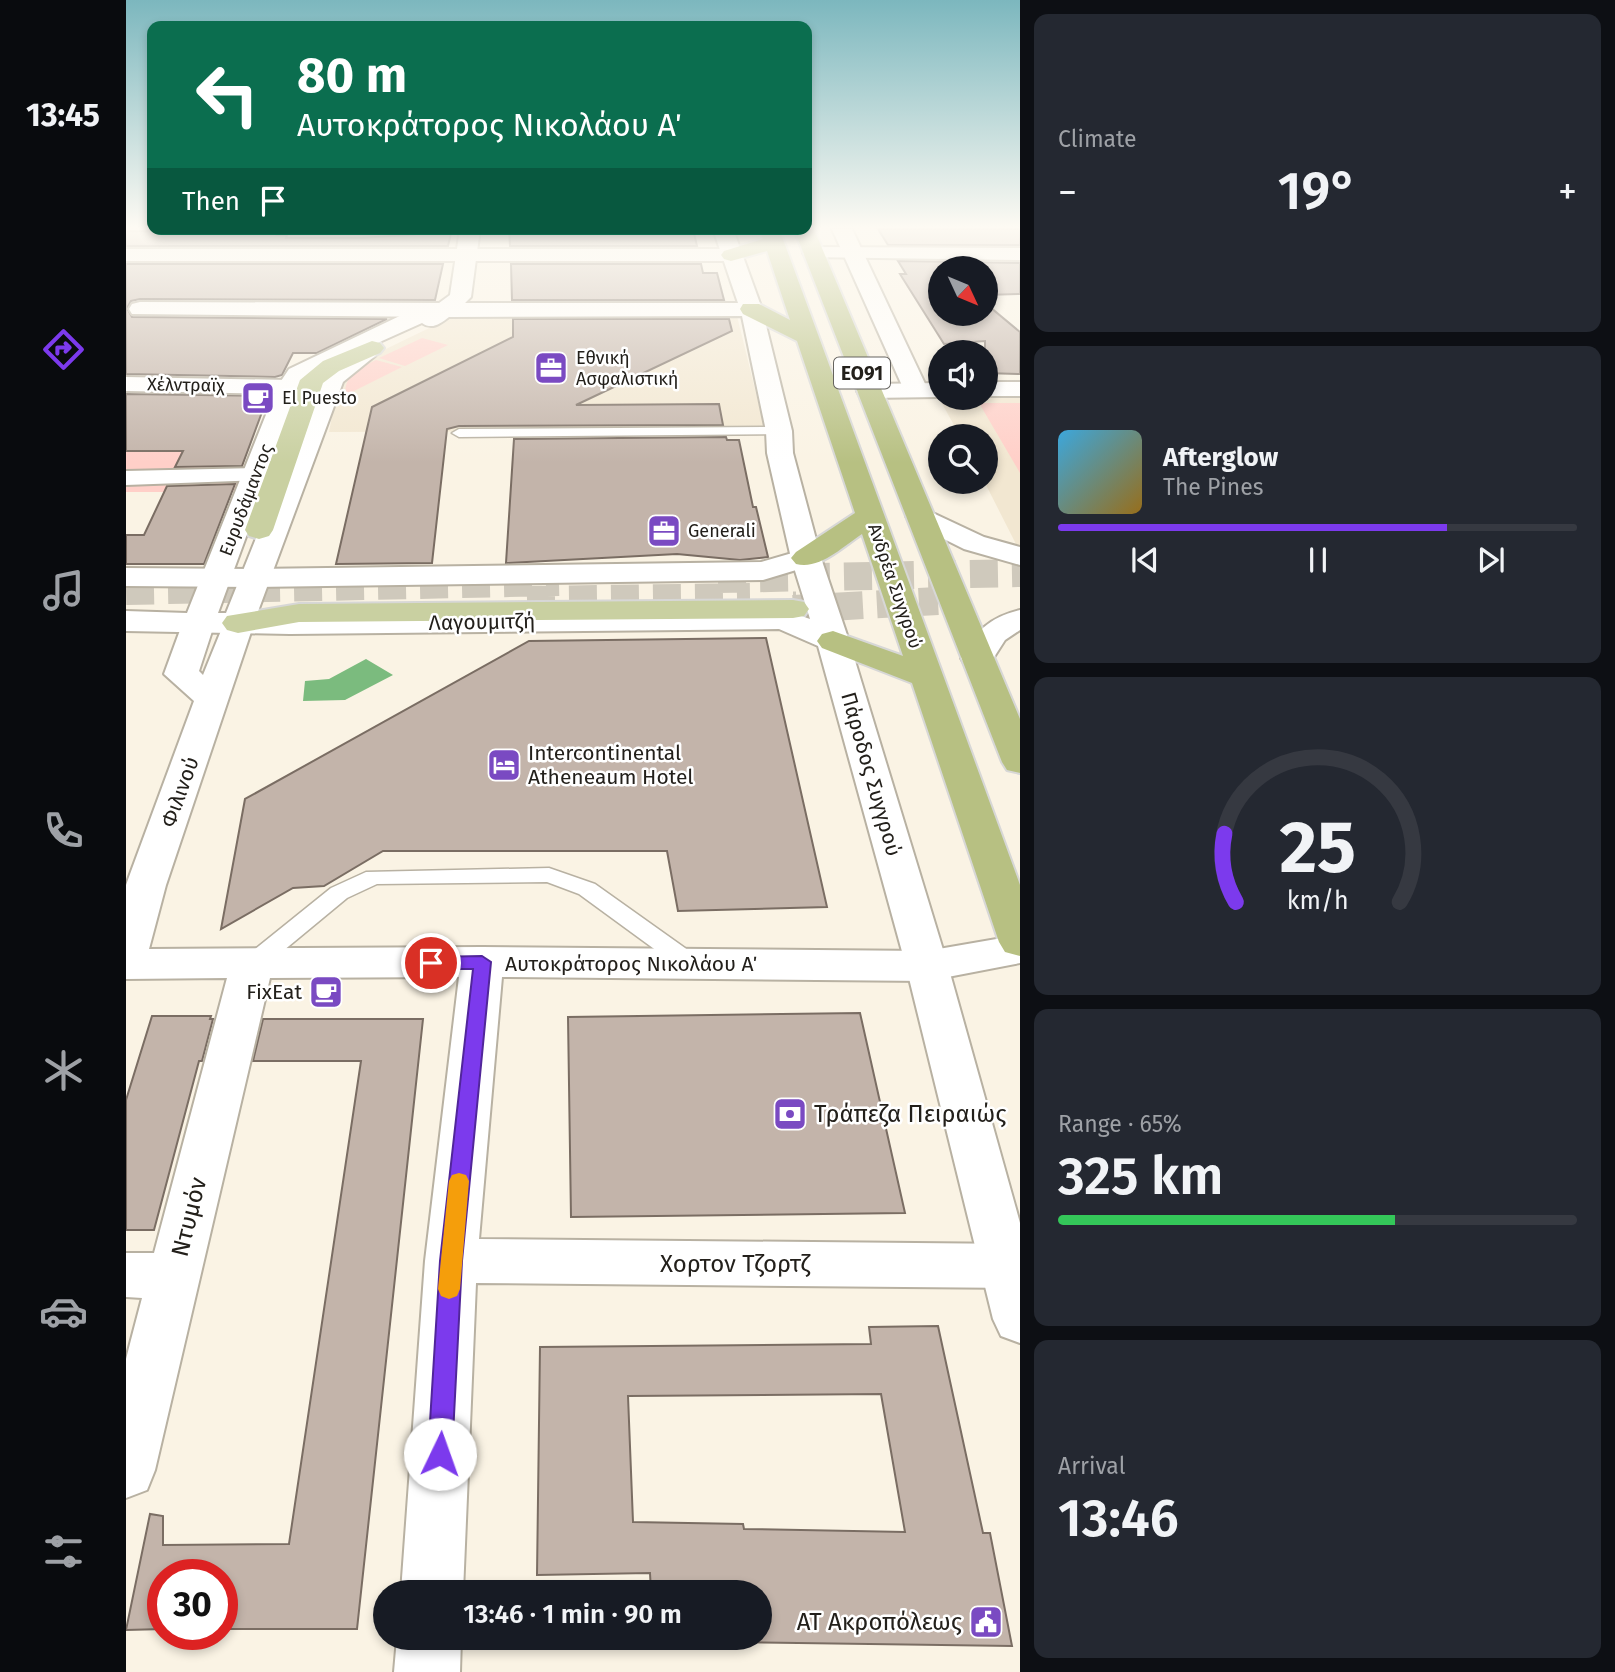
<!DOCTYPE html>
<meta charset="utf-8">
<style>
:root{--surface:#171b24;--page:#242831;--text:#f1f3f6;--muted:#9ea1a6;--line:#363941;--accent:#7c3aed}
body{margin:0;font-family:"Fira Sans",sans-serif;background:var(--page);color:var(--text);height:100vh;display:flex;flex-direction:column;font-size:26px;white-space:nowrap}
*{box-sizing:border-box;margin:0}
p{font-size:23px;color:var(--muted)}
.icon{flex:none;width:38px;height:38px;fill:none;stroke:currentColor;stroke-width:2;stroke-linecap:round;stroke-linejoin:round}
.map{position:relative;flex:1;overflow:hidden}
.sheet{display:flex;flex-direction:column;gap:14px;padding:14px;background:#0d0f14;width:595px}
.sheet>*{flex:none}
.top-card{position:absolute;left:21px;top:21px;width:665px;height:214px;border-radius:14px;box-shadow:0 4px 10px #0003;background:#0b6e4f;color:#fff;overflow:hidden}
.needle{width:46px;rotate:134deg}
.controls{position:absolute;left:802px;top:256px;display:grid;gap:14px}
.controls a{display:grid;place-items:center;width:70px;height:70px;border-radius:50%;background:var(--surface);box-shadow:0 4px 10px #0003;font-size:35px}
.speed{position:absolute;left:21px;top:1559px;display:flex;gap:14px;font-size:35px;font-weight:700;text-align:center}
.speed>*{display:grid;place-content:center;width:91px;height:91px;border-radius:50%;background:var(--surface);box-shadow:0 4px 10px #0003;line-height:1}
.speed .limit{border:10px solid #d22;background:#fff;color:#111}
.pin{position:absolute;display:grid;place-items:center;width:60px;height:60px;color:#fff;margin:-30px;border:4px solid #fff;border-radius:50%;box-shadow:0 2px 7px #0007}
.me{position:absolute;width:77px;margin:-38px;rotate:3deg;stroke-linejoin:round;filter:drop-shadow(0 0 5px #0008)}
.turn{display:flex;align-items:center;gap:24px;height:147px;padding:0 35px;font-size:32px}
.turn .icon{width:91px;height:91px;stroke-width:2.5}
.turn b{display:block;font-size:49px;line-height:60px}
.then{display:flex;align-items:center;height:66px;padding:0 35px;background:#0003;gap:14px;font-size:26px}
.big{font-size:52px;font-weight:600;line-height:1.1}
.sheet .widget{flex:1;display:flex;flex-direction:column;justify-content:center;gap:10px;min-width:0;padding:0 24px;border-radius:14px;background:var(--page)}
.sheet .dial{align-items:center;gap:0}
.dial svg{height:182px;overflow:visible;fill:none;stroke:var(--line);stroke-width:7;stroke-linecap:round;text-anchor:middle}
.dial text{fill:var(--text);stroke:none}
.song{display:flex;align-items:center;gap:21px}
.cover{width:84px;height:84px;border-radius:10px;background:linear-gradient(135deg,hsl(200 70% 55%),hsl(40 70% 35%))}
.played{height:7px;border-radius:4px;background:linear-gradient(90deg,var(--accent) 75%,var(--line) 75%)}
.keys{display:flex;justify-content:space-around;direction:ltr}
.heat{display:flex;justify-content:space-between;align-items:center;font-size:38px;direction:ltr}
.charge{height:10px;border-radius:5px;background:linear-gradient(90deg,#34c759 65%,var(--line) 0)}
.trip{position:absolute;left:247px;top:1580px;width:399px;height:70px;border-radius:35px;background:var(--surface);box-shadow:0 4px 10px #0003;font-weight:600;line-height:70px;text-align:center}
main{display:flex;flex:1;min-height:0}
.menu{display:flex;flex-direction:column;width:126px;justify-content:space-around;align-items:center;background:#090b0e;color:var(--muted)}
.menu .icon{width:49px;height:49px}
.menu .selected{color:var(--accent)}
.menu b{font-size:32px;color:var(--text)}
.map>svg:first-child{display:block}
.built{fill:#f2e7d1}
.green{fill:#ffcfc8}
.water{fill:#7bbb7e}
.building{fill:#c3b4aa;stroke:#7a6d63;stroke-width:2;fill-rule:evenodd}
.lines{fill:none;stroke-linecap:round;stroke-linejoin:round}
.primary-tunnel-far1{stroke:#cfc9bc;stroke-width:28;stroke-dasharray:28 14;stroke-linecap:butt}
.primary-tunnel{stroke:#cfc9bc;stroke-width:35;stroke-dasharray:35 18;stroke-linecap:butt}
.service-casing{stroke:#b8b1a2;stroke-width:3}
.pedestrian-casing{stroke:#b8b1a2;stroke-width:4}
.minor-casing{stroke:#b8b1a2;stroke-width:4}
.tertiary-casing{stroke:#b8b1a2;stroke-width:4}
.primary-casing{stroke:#d7d7d6;stroke-width:4}
.trunk-casing{stroke:#d7d7d6;stroke-width:4}
.service{fill:#fff;fill-rule:evenodd}
.pedestrian{fill:#fff;fill-rule:evenodd}
.minor{fill:#fff;fill-rule:evenodd}
.tertiary{fill:#fff;fill-rule:evenodd}
.primary{fill:#c9d0a1;fill-rule:evenodd}
.trunk{fill:#b7c082;fill-rule:evenodd}
.route{fill:#7c3aed;stroke:#51269a;stroke-width:2}
.slow{fill:#f59e0b}
.labels{text-anchor:middle;stroke-width:5;stroke-linejoin:round;paint-order:stroke}
.far-poi-label{font-size:18px;fill:#23201b;stroke:#fff;text-anchor:start}
.far-street-label{font-size:18px;fill:#23201b;stroke:#fff}
.shield{fill:#fff;stroke:#65635f;stroke-width:2}
.shield-label{font-size:19px;font-weight:bold;fill:#23201b}
.street-label{font-size:21px;fill:#23201b;stroke:#fff}
.poi-label{font-size:21px;fill:#23201b;stroke:#fff;text-anchor:start}
.near-poi-label{font-size:24px;fill:#23201b;stroke:#fff;text-anchor:start}
.near-street-label{font-size:24px;fill:#23201b;stroke:#fff}
</style>
<main>
<nav class="menu">
<b>13:45</b>
<svg class="icon selected" aria-label="directions" viewBox="0 0 24 24"><path d="M12 3l9 9-9 9-9-9zM9 14v-3h6M13 9l2 2-2 2"/></svg>
<svg class="icon" aria-label="music" viewBox="0 0 24 24"><path d="M9 18V5l10-2v13"/><circle cx="6" cy="18" r="3"/><circle cx="16" cy="16" r="3"/></svg>
<svg class="icon" aria-label="phone" viewBox="0 0 24 24"><path d="M5 4h4l2 5-3 2q2 4 5 5l2-3 5 2v4C11 20 4 13 5 4z"/></svg>
<svg class="icon" aria-label="climate" viewBox="0 0 24 24"><path d="M12 3v18M4 7l16 10M4 17L20 7"/></svg>
<svg class="icon" aria-label="car" viewBox="0 0 24 24"><path d="M5 17H2v-5l4-1 3-4h7l3 4 3 1v5h-3M9 17h6M6 11h13"/><circle cx="7" cy="17" r="2"/><circle cx="17" cy="17" r="2"/></svg>
<svg class="icon" aria-label="filters" viewBox="0 0 24 24"><path d="M4 7h16M4 17h16"/><circle cx="9" cy="7" r="2"/><circle cx="15" cy="17" r="2"/></svg>
</nav>
<div class="map">
<svg width="894" height="1672" viewBox="0 0 894 1672">
<rect width="100%" height="100%" fill="#faf3e4"/>
<!-- built -->
<path class="built" d="M 332,314 L 608,315 L 611,316 L 639,430 L 203,432 L 212,385 L 229,364 Z
M 894,397 L 894,552 L 858,481 L 859,436 L 834,436 L 813,398 Z"/>
<!-- green -->
<path class="green" d="M 296,338 L 322,345 L 279,366 L 253,358 Z
M 250,360 L 276,367 L 224,393 L 219,393 C 220,373 233,368 250,360 Z
M 853,403 L 894,403 L 894,473 Z
M 122,448 L 110,492 L 0,492 L 0,451 Z"/>
<!-- water -->
<path class="water" d="M 240,659 L 267,675 L 219,700 L 177,701 L 179,681 L 203,679 Z"/>
<!-- building -->
<path class="building" d="M 291,229 L 326,229 L 322,246 L 0,246 L 0,231 L 153,232 L 151,235 L 161,235 L 160,238 L 235,238 L 281,235 L 290,234 Z
M 383,229 L 567,229 L 571,246 L 384,246 Z
M 752,229 L 894,229 L 894,245 L 762,245 Z
M 772,261 L 894,263 L 894,294 L 859,295 L 859,268 L 814,268 L 814,313 L 859,313 L 859,303 L 894,332 L 894,374 L 859,373 L 859,341 L 818,344 L 774,274 L 780,274 Z
M 0,264 L 317,264 L 309,300 L 14,299 L 5,301 L 1,308 L 6,317 L 261,319 L 191,353 L 167,353 L 156,375 L 149,377 L 0,374 Z
M 385,264 L 575,264 L 577,273 L 591,273 L 598,300 L 386,300 Z
M 387,319 L 603,319 L 606,331 L 450,405 L 593,404 L 597,425 L 333,426 L 321,429 L 306,563 L 210,564 L 246,407 L 387,337 Z
M 0,394 L 142,396 L 116,466 L 49,467 L 57,451 L 0,451 Z
M 600,437 L 601,440 L 613,440 L 627,507 L 630,507 L 642,557 L 614,560 L 551,554 L 380,563 L 388,439 Z
M 109,484 L 78,564 L 0,564 L 0,535 L 18,535 L 41,486 Z
M 640,638 L 701,907 L 552,911 L 541,851 L 257,851 L 198,886 L 167,888 L 95,929 L 119,799 L 403,641 Z
M 734,1013 L 779,1213 L 445,1217 L 442,1017 Z
M 26,1016 L 85,1016 L 84,1019 L 87,1019 L 76,1061 L 73,1061 L 28,1230 L 0,1230 L 0,1100 Z
M 137,1019 L 297,1019 L 231,1629 L 96,1629 L 96,1575 L 37,1575 L 37,1629 L 0,1630 L 24,1514 L 37,1516 L 37,1545 L 163,1544 L 235,1061 L 127,1061 Z
M 812,1326 L 857,1533 L 864,1533 L 886,1646 L 526,1641 L 526,1638 L 634,1638 L 634,1592 L 525,1592 L 524,1573 L 411,1575 L 414,1347 L 745,1344 L 743,1327 ZM 755,1394 L 779,1532 L 618,1529 L 617,1524 L 507,1522 L 502,1396 Z"/>
<g class="lines">
<!-- primary-tunnel-far1 -->
<path class="primary-tunnel-far1" d="M 592,579 L 894,573
M 0,591 L 433,582
M 401,600 L 624,597
M 667,609 L 812,601"/>
<!-- primary-tunnel -->
<path class="primary-tunnel" d="M 667,609 L 670,609"/>
<defs>
<path id="service" d="M 653,427 L 658,428 L 658,434 L 333,437 L 326,433 L 333,429 Z
M 423,868 L 469,884 L 573,958 L 577,964 L 573,970 L 565,972 L 557,970 L 453,894 L 421,882 L 251,884 L 221,898 L 134,970 L 126,972 L 118,970 L 114,964 L 118,958 L 205,888 L 240,872 Z"/>
<path id="pedestrian" d="M 130,468 L 138,470 L 142,475 L 138,480 L 0,485 L 0,471 Z"/>
<path id="minor" d="M 687,247 L 894,248 L 894,260 L 680,257 L 677,253 L 680,249 Z
M 0,249 L 605,249 L 612,251 L 615,255 L 612,259 L 605,261 L 0,261 Z
M 14,302 L 321,303 L 329,305 L 332,310 L 329,315 L 321,317 L 6,314 L 3,309 L 6,304 Z
M 0,377 L 163,380 L 172,382 L 175,387 L 172,392 L 163,394 L 0,391 Z
M 859,382 L 894,382 L 894,396 L 859,396 Z
M 814,383 L 814,397 L 743,398 L 734,396 L 731,391 L 734,386 L 743,384 Z
M 680,549 L 690,552 L 695,558 L 690,564 L 637,580 L 128,587 L 0,586 L 0,568 L 128,569 L 635,562 Z
M 894,610 L 894,630 L 879,640 L 863,665 L 851,668 L 839,665 L 835,658 C 850,631 864,617 894,610 Z
M 73,612 L 84,615 L 89,622 L 73,671 L 77,675 L 101,616 L 112,613 L 123,616 L 128,623 L 40,885 L 23,949 L 356,947 L 801,951 L 894,935 L 894,963 L 801,981 L 376,977 L 353,1239 L 894,1244 L 894,1288 L 350,1283 L 337,1592 L 275,1592 L 299,1261 L 333,977 L 144,978 L 29,1470 L 21,1490 L 0,1498 L 0,1359 L 16,1298 L 0,1297 L 0,1253 L 28,1253 L 101,978 L 0,979 L 0,885 L 68,701 L 38,674 L 57,622 L 62,615 Z
M 271,1638 L 335,1638 L 334,1672 L 268,1672 Z"/>
<path id="tertiary" d="M 334,229 L 354,229 L 345,297 L 339,303 L 612,303 L 587,229 L 607,229 L 636,309 L 666,431 L 667,453 L 695,558 L 723,641 L 822,966 L 894,1223 L 894,1343 L 875,1336 L 867,1319 L 780,966 L 692,646 L 653,629 L 164,634 L 0,631 L 0,611 L 61,613 L 151,387 L 163,369 L 282,312 L 309,306 L 324,295 ZM 616,316 L 640,431 L 641,453 L 665,558 L 684,619 L 658,610 L 131,614 L 217,382 L 249,356 L 253,351 L 247,345 L 296,323 C 306,330 314,324 323,317 ZM 215,360 L 194,379 L 100,613 L 92,613 L 175,387 C 184,372 200,367 215,360 Z
M 706,229 L 726,229 L 802,390 L 799,395 L 790,397 L 781,395 L 778,390 Z
M 794,507 L 858,537 L 894,547 L 894,565 L 838,549 L 784,522 L 780,516 L 784,510 Z"/>
<path id="primary" d="M 246,341 L 254,343 L 258,348 L 254,353 L 213,371 L 197,383 L 147,530 L 143,536 L 133,539 L 123,536 L 119,530 L 174,380 L 197,361 Z
M 667,600 L 678,602 L 683,609 L 678,616 L 667,618 L 173,622 L 112,633 L 101,630 L 96,623 L 101,616 L 173,604 Z"/>
<path id="trunk" d="M 633,229 L 653,229 L 658,242 L 894,885 L 894,956 L 879,952 L 873,942 L 786,683 L 696,648 L 691,641 L 696,634 L 707,631 L 777,656 L 736,534 C 716,547 694,570 670,564 L 665,558 L 670,552 L 729,513 L 671,341 L 617,314 L 614,309 L 617,304 L 633,304 L 664,320 L 641,251 L 605,261 L 598,259 L 595,255 L 598,251 L 637,239 Z
M 668,229 L 688,229 L 894,719 L 894,773 L 881,770 L 876,762 Z"/>
</defs>
<!-- service casing -->
<use href="#service" class="service-casing"/>
<!-- pedestrian casing -->
<use href="#pedestrian" class="pedestrian-casing"/>
<!-- minor casing -->
<use href="#minor" class="minor-casing"/>
<!-- tertiary casing -->
<use href="#tertiary" class="tertiary-casing"/>
<!-- primary casing -->
<use href="#primary" class="primary-casing"/>
<!-- trunk casing -->
<use href="#trunk" class="trunk-casing"/>
<!-- service -->
<use href="#service" class="service"/>
<!-- pedestrian -->
<use href="#pedestrian" class="pedestrian"/>
<!-- minor -->
<use href="#minor" class="minor"/>
<!-- tertiary -->
<use href="#tertiary" class="tertiary"/>
<!-- primary -->
<use href="#primary" class="primary"/>
<!-- trunk -->
<use href="#trunk" class="trunk"/>
</g>
<!-- sky -->
<linearGradient id="sky" x2="0" y2="1"><stop stop-color="#7cb7be"/><stop offset="0.49" stop-color="#fdfaf3"/><stop offset="1" stop-color="#fdfaf3" stop-opacity="0"/></linearGradient>
<rect width="894" height="463" fill="url(#sky)"/>
<!-- route -->
<path class="route" d="M 356,956 L 365,962 L 336,1261 L 326,1454 L 322,1462 L 314,1466 L 305,1462 L 302,1454 L 314,1261 L 347,969 L 305,969 L 296,963 L 305,957 Z"/>
<!-- slow -->
<path class="slow" d="M 333,1173 L 340,1175 L 343,1181 L 334,1289 L 331,1296 L 323,1299 L 315,1296 L 312,1289 L 323,1181 L 326,1175 Z"/>
<!-- icons -->
<defs>
<symbol id="office-square" viewBox="-11 -11 22 22"><rect x="-9" y="-9" width="18" height="18" rx="4" fill="#7a4ac2" stroke="#fff"/><path d="M-6-3h4V-5.5h4V-3h4V5H-6ZM-1-4.5V-3h2v-1.5ZM-6 0V1H6V0Z" fill="#fff"/></symbol>
<symbol id="cafe-square" viewBox="-11 -11 22 22"><rect x="-9" y="-9" width="18" height="18" rx="4" fill="#7a4ac2" stroke="#fff"/><path d="M-5.5-4.5H6V0H3Q3 3.5 0 3.5H-2.5Q-5.5 3.5-5.5 0ZM3-3.2v2h1.7v-2ZM-6 4.5H4V6H-6Z" fill="#fff"/></symbol>
<symbol id="hotel-square" viewBox="-11 -11 22 22"><rect x="-9" y="-9" width="18" height="18" rx="4" fill="#7a4ac2" stroke="#fff"/><path d="M-6-4.5h1.5V1H6V5H4.5V3h-9V5H-6ZM-4 0a1.8 1.8 0 1 1 3.6 0ZM.5 0V-2.5h3Q6-2.5 6 0Z" fill="#fff"/></symbol>
<symbol id="bank-square" viewBox="-11 -11 22 22"><rect x="-9" y="-9" width="18" height="18" rx="4" fill="#7a4ac2" stroke="#fff"/><path d="M-6-4H6V4H-6ZM0-2.3a2.3 2.3 0 1 0 0 4.6a2.3 2.3 0 1 0 0-4.6Z" fill="#fff"/></symbol>
<symbol id="civic-square" viewBox="-11 -11 22 22"><rect x="-9" y="-9" width="18" height="18" rx="4" fill="#7a4ac2" stroke="#fff"/><path d="M-.6-6.5H3V-4.5H.6V-3L4-1V1h2V6H-6V1h2V-1L-.6-3ZM-1.2 2.5V6h2.4V2.5Z" fill="#fff"/></symbol>
</defs>
<g fill-rule="evenodd">
<use href="#office-square" x="406" y="349" width="38" height="38"/>
<use href="#cafe-square" x="113" y="379" width="38" height="38"/>
<use href="#office-square" x="519" y="512" width="38" height="38"/>
<use href="#hotel-square" x="359" y="746" width="38" height="38"/>
<use href="#cafe-square" x="181" y="973" width="38" height="38"/>
<use href="#bank-square" x="645" y="1095" width="38" height="38"/>
<use href="#civic-square" x="841" y="1603" width="38" height="38"/>
</g>
<g class="labels">
<!-- far-poi labels -->
<g class="far-poi-label">
<text x="450" y="364">Εθνική<tspan x="450" dy="21">Ασφαλιστική</tspan></text>
<text x="156" y="404">El Puesto</text>
<text x="562" y="537">Generali</text>
</g>
<!-- far-street labels -->
<g class="far-street-label">
<text transform="translate(60 385) rotate(1)" y="6">Χέλντραϊχ</text>
<text transform="translate(120 500) rotate(-69)" y="6">Ευρυδάμαντος</text>
<text transform="translate(769 586) rotate(71)" y="6">Ανδρέα Συγγρού</text>
</g>
<!-- shield labels -->
<rect class="shield" x="708" y="357.5" width="56" height="31" rx="5"/>
<g class="shield-label">
<text x="736" y="380">ΕΟ91</text>
</g>
<!-- street labels -->
<g class="street-label">
<text transform="translate(356 622) rotate(-1)" y="7">Λαγουμιτζή</text>
<text transform="translate(745 774) rotate(74)" y="7">Πάροδος Συγγρού</text>
<text transform="translate(54 792) rotate(-70)" y="7">Φιλινού</text>
<text x="505" y="971">Αυτοκράτορος Νικολάου Α΄</text>
</g>
<!-- poi labels -->
<g class="poi-label">
<text x="402" y="760">Intercontinental<tspan x="402" dy="24">Atheneaum Hotel</tspan></text>
<text x="176" y="999" text-anchor="end">FixEat</text>
</g>
<!-- near-poi labels -->
<g class="near-poi-label">
<text x="688" y="1122">Τράπεζα Πειραιώς</text>
<text x="836" y="1630" text-anchor="end">ΑΤ Ακροπόλεως</text>
</g>
<!-- near-street labels -->
<g class="near-street-label">
<text transform="translate(63 1217) rotate(-76)" y="8">Ντυμόν</text>
<text x="609" y="1272">Χορτον Τζορτζ</text>
</g>
</g>
</svg>
<div class="controls">
<a><svg class="needle" viewBox="-14 -14 28 28"><path d="M0-13l5 13h-10z" fill="#e53935"/><path d="M0 13l5-13h-10z" fill="#9ea1a6"/></svg></a>
<a><svg class="icon" aria-label="sound" viewBox="0 0 24 24"><path d="M4 9h4l5-4v14l-5-4H4zM17 9q2 3 0 6"/></svg></a>
<a><svg class="icon" aria-label="search" viewBox="0 0 24 24"><circle cx="10" cy="10" r="6"/><path d="M15 15l6 6"/></svg></a>
</div>
<div class="speed"><div class="limit">30</div></div>
<div class="pin" style="left:305px;top:963px;background:#d93025"><svg class="icon" aria-label="arrive" viewBox="0 0 24 24"><path d="M6 21V4h12l-3 4 3 4H6"/></svg></div>
<svg class="me" style="left:314px;top:1454px" viewBox="-20 -20 40 40"><circle r="19" fill="#fff"/><path d="M0-13L10 11 0 6-10 11z" fill="#7c3aed"/></svg>
<div class="trip">13:46 · 1 min · 90 m</div>
<div class="top-card">
<div class="turn"><svg class="icon" aria-label="left" viewBox="0 0 24 24"><path d="M17 20v-9H6M10 6l-5 5 5 5"/></svg><div><b>80 m</b>Αυτοκράτορος Νικολάου Α΄</div></div>
<div class="then">Then<svg class="icon" aria-label="arrive" viewBox="0 0 24 24"><path d="M6 21V4h12l-3 4 3 4H6"/></svg></div>
</div>
</div>
<section class="sheet">
<div class="widget"><p>Climate</p>
<div class="heat"><a>−</a><b class="big">19°</b><a>+</a></div>
</div>
<div class="widget">
<div class="song"><i class="cover"></i><div><b>Afterglow</b><p>The Pines</p></div></div>
<div class="played"></div>
<div class="keys"><svg class="icon" aria-label="previous" viewBox="0 0 24 24"><path d="M18 5L8 12l10 7zM5 5v14"/></svg><svg class="icon" aria-label="pause" viewBox="0 0 24 24"><path d="M8 5v14M16 5v14"/></svg><svg class="icon" aria-label="next" viewBox="0 0 24 24"><path d="M6 5l10 7-10 7zM19 5v14"/></svg></div>
</div>
<div class="widget dial"><svg viewBox="0 0 100 80">
<path d="M14 69A42 42 0 1 1 86 69"/>
<path d="M14 69A42 42 0 0 1 9 39" stroke="#7c3aed"/>
<text x="50" y="56" font-size="32" font-weight="700">25</text>
<text x="50" y="72" font-size="11">km/h</text>
</svg></div>
<div class="widget"><p>Range · 65%</p><b class="big">325 km</b><div class="charge"></div></div>
<div class="widget"><p>Arrival</p><b class="big">13:46</b></div>
</section>
</main>
